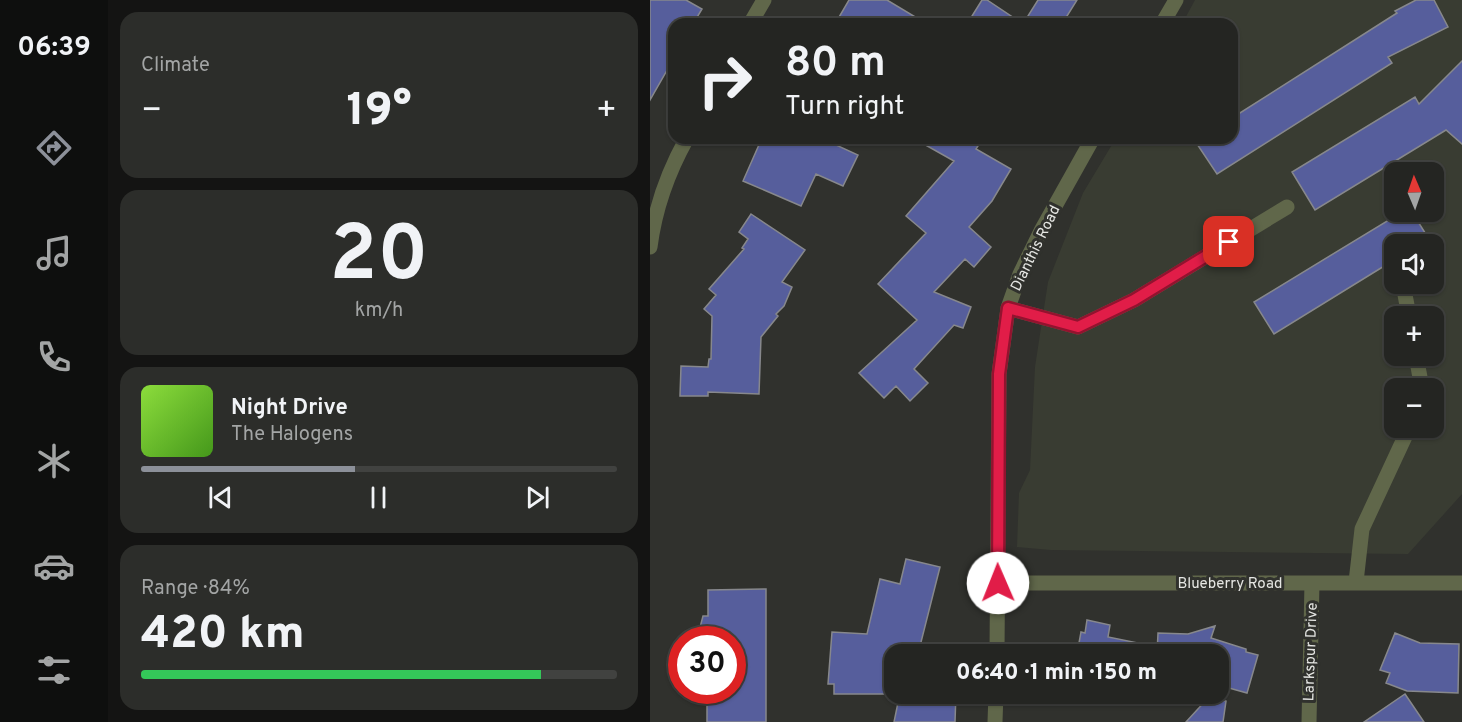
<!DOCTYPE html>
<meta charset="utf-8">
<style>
:root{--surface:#242522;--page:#2c2d2a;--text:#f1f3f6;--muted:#a3a5a5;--line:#414240;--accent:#8c9099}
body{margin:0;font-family:Overpass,sans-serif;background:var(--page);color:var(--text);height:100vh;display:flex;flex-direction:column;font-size:22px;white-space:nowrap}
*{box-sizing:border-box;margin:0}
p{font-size:20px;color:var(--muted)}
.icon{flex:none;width:33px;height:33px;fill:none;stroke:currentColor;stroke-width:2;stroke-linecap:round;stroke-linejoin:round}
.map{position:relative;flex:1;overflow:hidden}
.panel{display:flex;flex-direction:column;gap:12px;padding:12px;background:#141413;width:542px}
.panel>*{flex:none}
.hud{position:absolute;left:18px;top:18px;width:570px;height:126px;border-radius:18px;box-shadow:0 2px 4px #0004,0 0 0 2px var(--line);background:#242522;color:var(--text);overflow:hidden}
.needle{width:39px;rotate:358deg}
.tools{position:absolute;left:734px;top:162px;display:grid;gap:12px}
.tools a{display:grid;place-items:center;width:60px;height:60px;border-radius:12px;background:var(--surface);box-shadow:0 2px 4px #0004,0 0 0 2px var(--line);font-size:30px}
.speed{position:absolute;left:18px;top:626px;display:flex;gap:12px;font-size:30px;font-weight:700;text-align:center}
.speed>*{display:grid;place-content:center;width:78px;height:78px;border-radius:50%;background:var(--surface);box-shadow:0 2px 4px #0004,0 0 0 2px var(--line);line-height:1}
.speed .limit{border:9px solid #d22;background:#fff;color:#111}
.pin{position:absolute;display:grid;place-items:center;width:51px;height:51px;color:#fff;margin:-26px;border-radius:12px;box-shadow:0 3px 9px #0006}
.me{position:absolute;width:66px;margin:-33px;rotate:359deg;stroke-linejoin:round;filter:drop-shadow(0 0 4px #0008)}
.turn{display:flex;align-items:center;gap:21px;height:126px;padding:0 18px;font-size:27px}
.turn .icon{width:78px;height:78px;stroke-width:2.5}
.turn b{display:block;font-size:42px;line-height:51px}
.big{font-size:45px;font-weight:800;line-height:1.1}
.panel .widget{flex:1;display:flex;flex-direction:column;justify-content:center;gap:9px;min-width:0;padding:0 21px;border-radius:18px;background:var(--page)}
.panel .dial{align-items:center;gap:0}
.dial b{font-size:78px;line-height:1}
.song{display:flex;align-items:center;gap:18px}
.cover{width:72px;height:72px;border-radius:9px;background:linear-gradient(135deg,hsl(90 70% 55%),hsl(100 70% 35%))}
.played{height:6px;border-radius:3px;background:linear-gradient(90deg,var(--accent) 45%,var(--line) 45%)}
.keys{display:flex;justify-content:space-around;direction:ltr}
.heat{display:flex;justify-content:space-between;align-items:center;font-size:33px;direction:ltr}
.charge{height:9px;border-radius:4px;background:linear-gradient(90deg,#34c759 84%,var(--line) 0)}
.trip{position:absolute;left:234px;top:644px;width:345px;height:60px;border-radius:18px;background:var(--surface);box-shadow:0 2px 4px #0004,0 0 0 2px var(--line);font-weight:800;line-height:60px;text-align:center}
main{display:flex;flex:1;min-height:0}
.tab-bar{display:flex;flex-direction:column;width:108px;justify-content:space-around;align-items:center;background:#0e0f0e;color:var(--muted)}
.tab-bar .icon{width:42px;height:42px}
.tab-bar .active{color:var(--accent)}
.tab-bar b{font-size:27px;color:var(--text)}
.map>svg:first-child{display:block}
.built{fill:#393c32;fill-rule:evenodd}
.building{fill:#565e9c;stroke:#87888c;stroke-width:1.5}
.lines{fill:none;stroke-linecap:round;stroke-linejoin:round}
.minor{stroke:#60674a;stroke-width:15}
.route-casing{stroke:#92132f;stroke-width:15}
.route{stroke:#e11d48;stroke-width:10}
.labels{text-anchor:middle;stroke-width:6;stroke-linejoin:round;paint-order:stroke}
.street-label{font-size:15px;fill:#e5e6e3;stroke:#30312d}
</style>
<main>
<nav class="tab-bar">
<b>06:39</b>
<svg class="icon active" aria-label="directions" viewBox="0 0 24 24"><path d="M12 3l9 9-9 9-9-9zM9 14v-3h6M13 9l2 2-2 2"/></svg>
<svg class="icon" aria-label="music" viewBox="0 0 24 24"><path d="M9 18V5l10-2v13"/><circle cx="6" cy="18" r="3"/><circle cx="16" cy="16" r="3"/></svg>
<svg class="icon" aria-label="phone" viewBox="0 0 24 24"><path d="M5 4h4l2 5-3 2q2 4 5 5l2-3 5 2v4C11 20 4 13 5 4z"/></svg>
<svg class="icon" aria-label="climate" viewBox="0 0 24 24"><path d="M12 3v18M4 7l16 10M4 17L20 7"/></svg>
<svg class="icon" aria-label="car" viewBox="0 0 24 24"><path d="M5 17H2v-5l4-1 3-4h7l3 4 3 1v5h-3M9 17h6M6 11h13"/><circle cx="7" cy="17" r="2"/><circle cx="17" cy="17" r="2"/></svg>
<svg class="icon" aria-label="filters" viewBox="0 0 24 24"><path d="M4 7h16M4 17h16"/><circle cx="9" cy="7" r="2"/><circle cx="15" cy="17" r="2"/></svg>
</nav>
<section class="panel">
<div class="widget"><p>Climate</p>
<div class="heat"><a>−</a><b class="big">19°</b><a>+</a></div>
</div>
<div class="widget dial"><b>20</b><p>km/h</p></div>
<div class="widget">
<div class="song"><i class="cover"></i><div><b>Night Drive</b><p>The Halogens</p></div></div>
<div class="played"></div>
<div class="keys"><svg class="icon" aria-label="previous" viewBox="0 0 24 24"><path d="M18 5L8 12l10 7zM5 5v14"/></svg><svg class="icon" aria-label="pause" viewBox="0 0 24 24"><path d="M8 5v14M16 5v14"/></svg><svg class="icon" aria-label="next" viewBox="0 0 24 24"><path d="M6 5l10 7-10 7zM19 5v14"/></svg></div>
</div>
<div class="widget"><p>Range · 84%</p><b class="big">420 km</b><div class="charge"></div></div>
</section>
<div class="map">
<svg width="813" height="722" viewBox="0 0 813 722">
<rect width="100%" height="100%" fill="#30312d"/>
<!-- built -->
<path class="built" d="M 545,0 L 812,0 L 812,494 L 758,554 L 401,550 L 367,547 L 369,493 L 380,470 L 385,367 L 398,282 L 433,193 L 466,138 L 582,138 L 582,24 L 532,24 ZM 744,172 L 783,172 L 783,212 L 744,212 ZM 744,244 L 783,244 L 783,284 L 744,284 ZM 744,316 L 783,316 L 783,356 L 744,356 ZM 744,388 L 783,388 L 783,428 L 744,428 Z"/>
<!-- building -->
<path class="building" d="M 0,0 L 36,0 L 52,9 L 43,24 L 24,24 L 24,58 L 0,100 Z
M 199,0 L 237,0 L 277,24 L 185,24 Z
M 332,0 L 337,0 L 373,24 L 388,0 L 427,0 L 412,24 L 317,24 Z
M 766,0 L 784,0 L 798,27 L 738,57 L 742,63 L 567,174 L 543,138 L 582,138 L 582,118 L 747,13 L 745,11 Z
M 813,60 L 813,145 L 796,130 L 665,210 L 642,172 L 765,97 L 769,104 Z
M 112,138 L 171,138 L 208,155 L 193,186 L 166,174 L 151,206 L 93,181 Z
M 263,138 L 333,138 L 326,149 L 361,169 L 342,201 L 319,227 L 341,247 L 324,267 L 315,259 L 284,292 L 321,307 L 313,328 L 304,325 L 264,369 L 278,383 L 260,401 L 246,386 L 234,398 L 209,373 L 267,320 L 228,284 L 276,233 L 256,216 L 304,161 Z
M 752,212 L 762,212 L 782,244 L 744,244 L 744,260 L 624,334 L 604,302 Z
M 101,214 L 155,250 L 132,282 L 142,287 L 134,306 L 126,314 L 128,316 L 111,337 L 109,394 L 58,392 L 58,396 L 30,396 L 31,366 L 58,367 L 59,359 L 61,359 L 62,316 L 54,309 L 66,295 L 59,289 L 94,249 L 92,248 L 98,239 L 89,232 Z
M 256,559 L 290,567 L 268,654 L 244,654 L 244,694 L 184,694 L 184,684 L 178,684 L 182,632 L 217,634 L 230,579 L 250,584 Z
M 116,589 L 116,722 L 57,722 L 57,690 L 82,690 L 82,639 L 47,639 L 53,616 L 58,616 L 58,590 Z
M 437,620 L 460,625 L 458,637 L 498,645 L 497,654 L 427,654 L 431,632 L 435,633 Z
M 565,626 L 561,638 L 596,649 L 596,652 L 608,655 L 597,693 L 568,685 L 568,654 L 507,654 L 508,633 L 538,634 Z
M 745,633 L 770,643 L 809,644 L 808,693 L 757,691 L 736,683 L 740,673 L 730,670 Z
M 250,693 L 306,693 L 305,722 L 244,722 Z
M 755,694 L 774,722 L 714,722 Z
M 558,698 L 576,701 L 573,722 L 536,722 Z"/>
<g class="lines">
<!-- minor -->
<path class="minor" d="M 100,24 L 114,0
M 512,24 L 526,0
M 0,247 C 5,208 18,172 37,138
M 753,284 L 759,316
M 358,308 L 428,327 L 484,300 L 637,207
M 766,356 L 772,388
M 706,582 L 712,529 L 759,428
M 348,583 L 813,583
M 347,654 L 349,374 L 358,308 L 370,274 L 391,231 L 443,138
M 345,722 L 346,693
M 659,722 L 662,583"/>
</g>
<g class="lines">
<defs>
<path id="route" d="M 348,583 L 349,374 L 358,308 L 428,327 L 484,300 L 579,242"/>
</defs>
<!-- route casing -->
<use href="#route" class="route-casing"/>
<!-- route -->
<use href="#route" class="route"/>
</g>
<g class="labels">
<!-- street labels -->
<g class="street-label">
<text transform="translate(385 248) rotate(-64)" y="5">Dianthis Road</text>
<text x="580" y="588">Blueberry Road</text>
<text transform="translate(660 652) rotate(-88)" y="5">Larkspur Drive</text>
</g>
</g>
</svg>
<div class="tools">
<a><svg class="needle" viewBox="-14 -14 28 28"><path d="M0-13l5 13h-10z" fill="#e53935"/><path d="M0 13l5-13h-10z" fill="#a3a5a5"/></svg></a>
<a><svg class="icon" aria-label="sound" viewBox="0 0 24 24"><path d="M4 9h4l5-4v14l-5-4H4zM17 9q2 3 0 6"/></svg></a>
<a>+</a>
<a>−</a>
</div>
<div class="speed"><div class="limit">30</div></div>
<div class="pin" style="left:579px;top:242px;background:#d93025"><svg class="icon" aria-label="arrive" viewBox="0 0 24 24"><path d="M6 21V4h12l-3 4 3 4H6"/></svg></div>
<svg class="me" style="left:348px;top:583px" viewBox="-20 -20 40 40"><circle r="19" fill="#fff"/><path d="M0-13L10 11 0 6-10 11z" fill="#e11d48"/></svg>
<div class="trip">06:40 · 1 min · 150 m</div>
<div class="hud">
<div class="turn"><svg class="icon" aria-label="right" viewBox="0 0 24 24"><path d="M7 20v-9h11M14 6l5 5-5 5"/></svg><div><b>80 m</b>Turn right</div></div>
</div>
</div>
</main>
